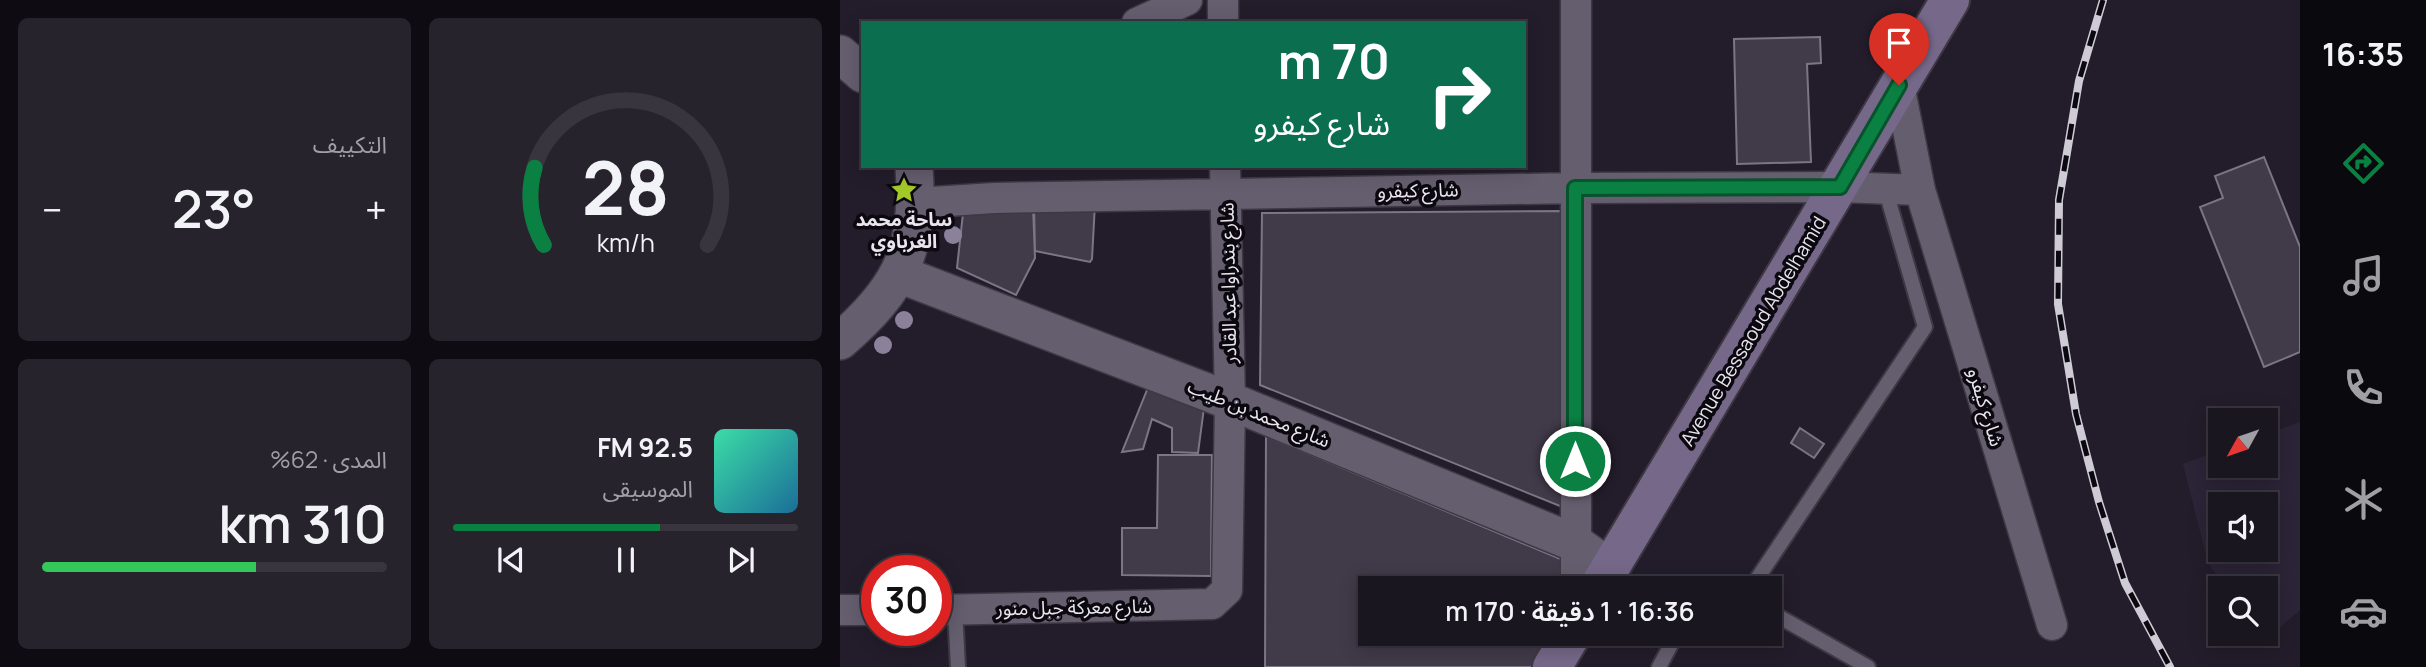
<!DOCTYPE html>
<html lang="ar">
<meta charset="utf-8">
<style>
:root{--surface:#1a1620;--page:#27232d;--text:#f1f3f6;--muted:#9f9fa5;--line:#38353e;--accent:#0b8043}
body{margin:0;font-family:Manrope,"Noto Sans Arabic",sans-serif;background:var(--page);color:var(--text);direction:rtl;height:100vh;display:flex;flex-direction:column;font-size:26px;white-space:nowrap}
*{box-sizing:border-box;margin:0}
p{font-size:23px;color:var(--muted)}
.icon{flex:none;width:38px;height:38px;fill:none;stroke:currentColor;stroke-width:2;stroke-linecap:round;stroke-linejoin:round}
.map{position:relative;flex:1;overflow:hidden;direction:ltr}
.sheet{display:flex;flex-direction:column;gap:18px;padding:18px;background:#0e0c12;width:840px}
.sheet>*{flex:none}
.hud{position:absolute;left:21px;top:21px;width:665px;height:147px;border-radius:0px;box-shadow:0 4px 18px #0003,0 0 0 2px var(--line);direction:rtl;background:#0b6e4f;color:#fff;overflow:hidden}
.needle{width:46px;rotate:230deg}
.controls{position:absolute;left:1368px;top:408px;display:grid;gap:14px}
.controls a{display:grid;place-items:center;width:70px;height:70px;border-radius:0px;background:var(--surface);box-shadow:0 4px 18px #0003,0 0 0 2px var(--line);font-size:35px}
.speed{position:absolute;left:21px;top:555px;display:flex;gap:14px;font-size:35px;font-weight:700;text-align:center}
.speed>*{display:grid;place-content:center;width:91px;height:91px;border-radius:50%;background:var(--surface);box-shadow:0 4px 18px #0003,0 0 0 2px var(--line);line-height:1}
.speed .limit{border:10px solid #d22;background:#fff;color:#111}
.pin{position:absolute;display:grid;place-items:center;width:60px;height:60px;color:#fff;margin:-72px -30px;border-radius:50% 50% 50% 0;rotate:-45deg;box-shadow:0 0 7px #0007}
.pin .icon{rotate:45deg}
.me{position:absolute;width:77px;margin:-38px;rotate:0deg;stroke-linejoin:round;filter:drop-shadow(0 0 5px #0008)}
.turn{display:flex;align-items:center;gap:24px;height:147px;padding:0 21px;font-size:32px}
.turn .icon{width:91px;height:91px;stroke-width:2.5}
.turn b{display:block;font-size:49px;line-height:60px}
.big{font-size:52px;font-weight:600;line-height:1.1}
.sheet .card{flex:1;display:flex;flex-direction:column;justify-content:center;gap:10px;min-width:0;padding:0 24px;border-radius:10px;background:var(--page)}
.sheet .dial{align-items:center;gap:0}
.dial svg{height:182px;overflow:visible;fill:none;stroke:var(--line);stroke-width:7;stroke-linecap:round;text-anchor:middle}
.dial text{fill:var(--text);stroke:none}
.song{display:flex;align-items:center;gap:21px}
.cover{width:84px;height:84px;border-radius:10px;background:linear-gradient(135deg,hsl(160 70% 55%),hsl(200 70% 35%))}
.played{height:7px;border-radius:4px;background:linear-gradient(90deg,var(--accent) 60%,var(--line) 60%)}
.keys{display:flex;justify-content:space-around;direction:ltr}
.heat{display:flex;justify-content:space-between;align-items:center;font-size:38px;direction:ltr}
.charge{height:10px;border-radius:5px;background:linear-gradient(90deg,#34c759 62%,var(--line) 0)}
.sheet .tiles{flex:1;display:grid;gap:18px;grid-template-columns:repeat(2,1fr)}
.trip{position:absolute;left:518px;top:576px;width:424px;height:70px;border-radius:0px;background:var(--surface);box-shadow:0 4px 18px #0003,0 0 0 2px var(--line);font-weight:600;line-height:70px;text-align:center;direction:rtl}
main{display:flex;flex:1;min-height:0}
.tab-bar{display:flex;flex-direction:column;width:126px;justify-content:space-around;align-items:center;background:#0a090d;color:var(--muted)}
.tab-bar .icon{width:49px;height:49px}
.tab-bar .selected{color:var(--accent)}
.tab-bar b{font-size:32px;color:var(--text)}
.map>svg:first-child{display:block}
.built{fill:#2c2437;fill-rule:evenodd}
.building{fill:#403a49;stroke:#7b7586;stroke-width:2}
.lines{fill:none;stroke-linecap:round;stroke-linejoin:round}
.service-casing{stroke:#3d3843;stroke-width:18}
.minor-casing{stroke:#3d3843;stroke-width:33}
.tertiary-casing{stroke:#3d3843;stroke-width:40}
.secondary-casing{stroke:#3d3843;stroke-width:42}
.service{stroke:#655e6f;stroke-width:14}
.minor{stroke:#655e6f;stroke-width:30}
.tertiary{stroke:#655e6f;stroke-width:37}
.secondary{stroke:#766889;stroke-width:38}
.rail-casing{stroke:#cfcbd6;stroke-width:8}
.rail{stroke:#0b090f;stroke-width:5;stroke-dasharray:16;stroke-linecap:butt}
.tree{fill:#8b819a}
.route-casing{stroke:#07532c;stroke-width:18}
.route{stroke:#0b8043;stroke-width:12}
.labels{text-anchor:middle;stroke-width:7;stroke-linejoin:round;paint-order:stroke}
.street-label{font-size:19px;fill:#e9e5ef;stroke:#0b090f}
.poi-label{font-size:19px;font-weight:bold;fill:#e9e5ef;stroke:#0b090f}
</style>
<main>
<nav class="tab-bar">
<b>16:35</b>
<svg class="icon selected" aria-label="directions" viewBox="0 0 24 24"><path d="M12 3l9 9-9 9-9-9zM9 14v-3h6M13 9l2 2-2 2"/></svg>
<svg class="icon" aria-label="music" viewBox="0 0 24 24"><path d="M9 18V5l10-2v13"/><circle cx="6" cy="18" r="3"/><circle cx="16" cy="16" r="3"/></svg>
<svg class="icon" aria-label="phone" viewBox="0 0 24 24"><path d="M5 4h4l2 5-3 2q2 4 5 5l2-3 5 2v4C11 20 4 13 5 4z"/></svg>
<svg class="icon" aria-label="climate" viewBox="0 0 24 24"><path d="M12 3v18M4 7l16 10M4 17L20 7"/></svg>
<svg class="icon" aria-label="car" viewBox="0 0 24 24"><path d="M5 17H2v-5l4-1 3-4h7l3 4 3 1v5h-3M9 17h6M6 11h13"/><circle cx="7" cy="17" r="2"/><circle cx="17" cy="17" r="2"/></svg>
</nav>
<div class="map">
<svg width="1460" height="667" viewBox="0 0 1460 667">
<rect width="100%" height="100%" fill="#231d2b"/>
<!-- built -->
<path class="built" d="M 1460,422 L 1460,610 L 1424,641 L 1419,634 L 1426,634 L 1426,588 L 1386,588 L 1368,563 L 1343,464 L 1381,450 L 1381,466 L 1426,466 L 1426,434 ZM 1381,504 L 1426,504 L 1426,550 L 1381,550 Z"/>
<!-- building -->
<path class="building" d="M 980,37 L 981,63 L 967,64 L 971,162 L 897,164 L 894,39 Z
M 1424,157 L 1460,247 L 1460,352 L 1424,367 L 1360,207 L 1383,198 L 1375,176 Z
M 255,203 L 252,259 L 250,262 L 195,251 L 194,207 Z
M 124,204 L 193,206 L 195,258 L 176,295 L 117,268 Z
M 727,211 L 725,508 L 420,385 L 422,213 Z
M 309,385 L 364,408 L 358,453 L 332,452 L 332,428 L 312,419 L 303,449 L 282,452 Z
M 960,428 L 984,444 L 974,458 L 951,443 Z
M 426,436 L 723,560 L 725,588 L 530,588 L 530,634 L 719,634 L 700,667 L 425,667 Z
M 318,455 L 372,455 L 371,576 L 282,575 L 282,528 L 317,528 Z"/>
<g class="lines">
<defs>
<path id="service" d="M 911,588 L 1085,327 L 1045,188
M 115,610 L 118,667
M 929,611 L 1028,667
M 819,667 L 833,641 L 833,634"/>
<path id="minor" d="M 383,0 L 383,23
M 297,23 L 347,0
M 1059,85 L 1080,190 L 1212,625
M 77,203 L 154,198 L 735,188 L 1000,187 L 1080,190
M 736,588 L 736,0
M 0,610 L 37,610
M 96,610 L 372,604 L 387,590 L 390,401 L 385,166"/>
<path id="tertiary" d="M 0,54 L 23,74
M 59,274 L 390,401 L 735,543 L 770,568
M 0,341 C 62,288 80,248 74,166"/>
<path id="secondary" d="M 758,588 L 1110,0
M 712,667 L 732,634"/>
</defs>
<!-- service casing -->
<use href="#service" class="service-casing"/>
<!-- minor casing -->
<use href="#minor" class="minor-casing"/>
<!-- tertiary casing -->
<use href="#tertiary" class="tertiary-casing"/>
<!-- secondary casing -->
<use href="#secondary" class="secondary-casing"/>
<!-- service -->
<use href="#service" class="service"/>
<!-- minor -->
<use href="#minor" class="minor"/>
<!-- tertiary -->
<use href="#tertiary" class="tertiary"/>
<!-- secondary -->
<use href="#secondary" class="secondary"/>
<defs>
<path id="rail" d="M 1263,0 L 1239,81 L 1219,200 L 1218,304 L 1236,414 L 1259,502 L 1285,583 L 1330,667"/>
</defs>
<!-- rail casing -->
<use href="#rail" class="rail-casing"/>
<!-- rail -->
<use href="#rail" class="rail"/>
</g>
<!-- trees -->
<g class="tree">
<circle cx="113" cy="235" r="9"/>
<circle cx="64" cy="320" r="9"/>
<circle cx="43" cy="345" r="9"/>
</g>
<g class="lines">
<defs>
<path id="route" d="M 735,461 L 735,188 L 1000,187 L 1059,85"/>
</defs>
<!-- route casing -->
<use href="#route" class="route-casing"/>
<!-- route -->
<use href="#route" class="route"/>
</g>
<!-- icons -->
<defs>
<symbol id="sight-bare" viewBox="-9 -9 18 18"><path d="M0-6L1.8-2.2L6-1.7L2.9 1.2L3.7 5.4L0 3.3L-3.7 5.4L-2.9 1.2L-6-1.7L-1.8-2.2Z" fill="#a2c928" stroke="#0b090f" stroke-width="2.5" paint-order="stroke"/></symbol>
</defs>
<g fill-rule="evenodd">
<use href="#sight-bare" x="45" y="171" width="38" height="38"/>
</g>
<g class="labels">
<!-- street labels -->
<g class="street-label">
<text transform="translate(578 190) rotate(-1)" y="7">شارع كيفرو</text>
<text transform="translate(388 283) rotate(-91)" y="7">شارع بندراوا عبد القادر</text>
<text transform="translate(913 331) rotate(-59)" y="7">Avenue Bessaoud Abdelhamid</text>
<text transform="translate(1146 407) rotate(73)" y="7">شارع كيفرو</text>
<text transform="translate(419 413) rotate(22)" y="7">شارع محمد بن طيب</text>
<text transform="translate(234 607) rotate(-1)" y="7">شارع معركة جبل منور</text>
</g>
<!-- poi labels -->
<g class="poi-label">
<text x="64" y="226">ساحة محمد<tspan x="64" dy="22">الغرباوي</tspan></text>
</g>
</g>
</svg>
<div class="controls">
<a><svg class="needle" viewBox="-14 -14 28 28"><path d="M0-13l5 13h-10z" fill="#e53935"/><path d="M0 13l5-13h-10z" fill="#9f9fa5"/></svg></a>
<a><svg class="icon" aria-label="sound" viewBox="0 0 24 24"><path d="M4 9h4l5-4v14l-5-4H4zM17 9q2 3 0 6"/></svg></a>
<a><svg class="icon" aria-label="search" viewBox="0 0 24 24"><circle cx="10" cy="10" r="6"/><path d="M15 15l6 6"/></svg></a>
</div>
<div class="speed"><div class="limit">30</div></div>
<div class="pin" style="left:1059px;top:85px;background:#d93025"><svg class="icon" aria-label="arrive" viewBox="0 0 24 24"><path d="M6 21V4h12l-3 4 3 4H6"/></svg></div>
<svg class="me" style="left:735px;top:461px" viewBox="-20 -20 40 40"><circle r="17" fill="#0b8043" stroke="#fff" stroke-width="3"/><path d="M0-11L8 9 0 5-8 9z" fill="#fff"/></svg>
<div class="trip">16:36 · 1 دقيقة · 170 m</div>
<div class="hud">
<div class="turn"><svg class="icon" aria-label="right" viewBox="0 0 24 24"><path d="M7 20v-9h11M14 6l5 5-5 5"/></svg><div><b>70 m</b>شارع كيفرو</div></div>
</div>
</div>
<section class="sheet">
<div class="tiles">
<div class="card dial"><svg viewBox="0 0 100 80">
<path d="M14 69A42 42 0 1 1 86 69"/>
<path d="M14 69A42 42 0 0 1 10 35" stroke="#0b8043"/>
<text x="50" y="56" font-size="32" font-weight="700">28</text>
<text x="50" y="72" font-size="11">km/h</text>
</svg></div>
<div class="card"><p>التكييف</p>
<div class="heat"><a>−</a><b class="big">23°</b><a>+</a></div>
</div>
<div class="card">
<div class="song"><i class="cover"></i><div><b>92.5 FM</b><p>الموسيقى</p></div></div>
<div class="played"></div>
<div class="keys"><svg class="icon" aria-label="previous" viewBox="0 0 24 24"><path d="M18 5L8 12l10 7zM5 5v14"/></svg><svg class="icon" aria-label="pause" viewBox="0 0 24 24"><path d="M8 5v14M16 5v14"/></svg><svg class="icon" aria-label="next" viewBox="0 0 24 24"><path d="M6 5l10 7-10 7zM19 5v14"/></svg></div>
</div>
<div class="card"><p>المدى · 62%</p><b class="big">310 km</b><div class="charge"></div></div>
</div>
</section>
</main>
